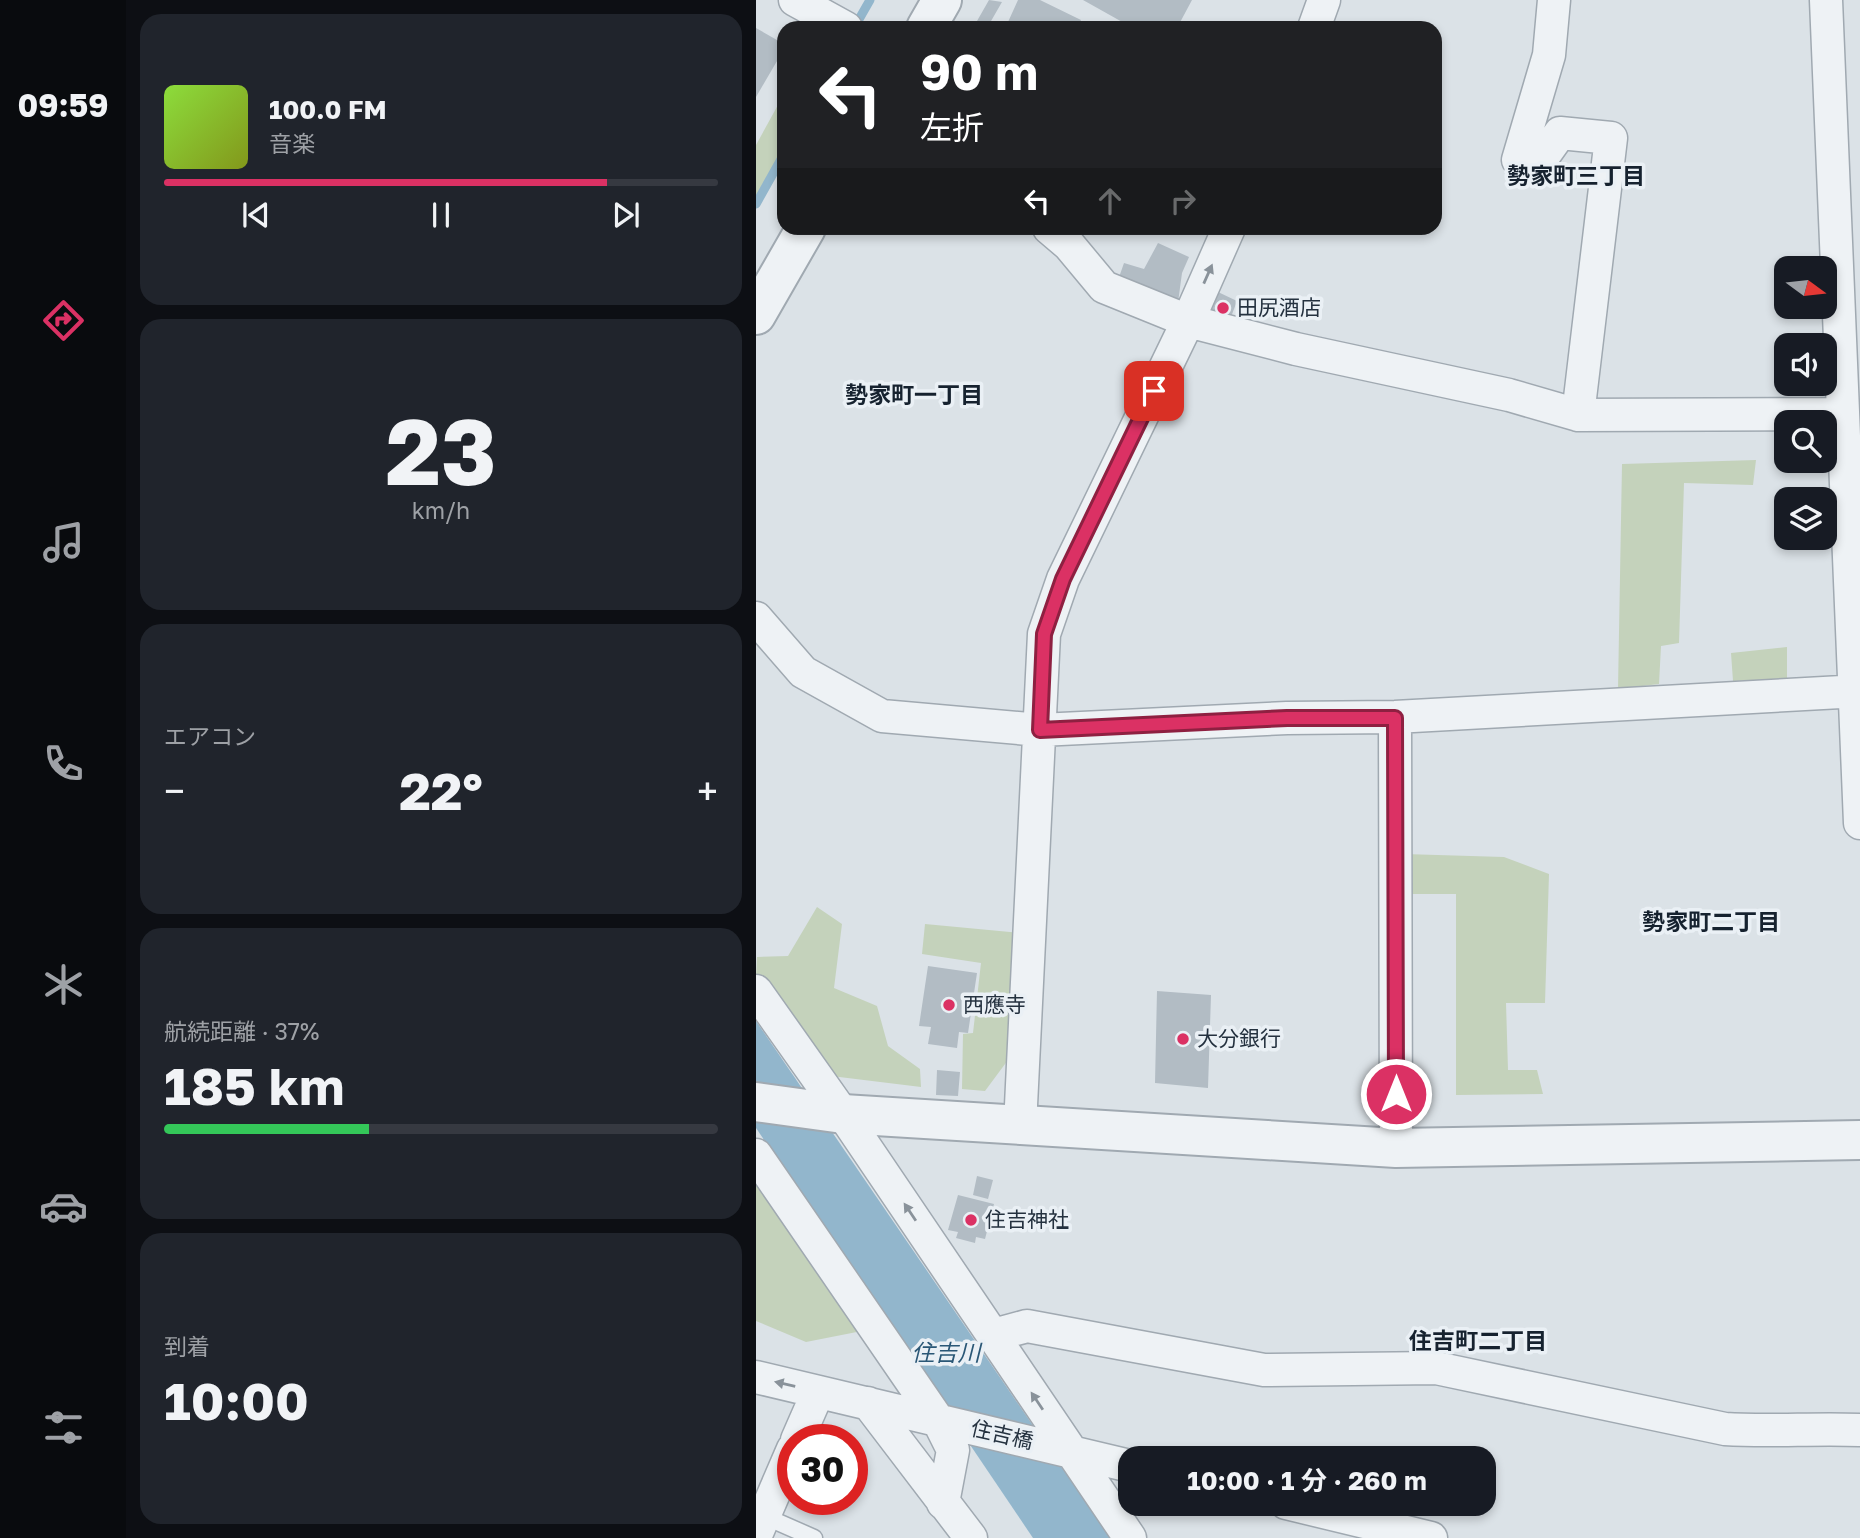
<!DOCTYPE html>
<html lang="ja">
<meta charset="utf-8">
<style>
:root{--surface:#171b24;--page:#20242c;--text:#f1f3f6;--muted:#9ea1a6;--line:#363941;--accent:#db3164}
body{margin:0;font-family:"Golos Text","Noto Sans JP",sans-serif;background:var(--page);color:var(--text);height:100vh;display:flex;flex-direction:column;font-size:26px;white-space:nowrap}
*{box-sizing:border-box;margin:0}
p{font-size:23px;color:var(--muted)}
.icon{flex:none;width:38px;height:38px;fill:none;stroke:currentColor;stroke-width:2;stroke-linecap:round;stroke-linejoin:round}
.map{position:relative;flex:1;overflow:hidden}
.sheet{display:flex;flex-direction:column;gap:14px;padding:14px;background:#0d0f14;width:630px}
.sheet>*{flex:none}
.hud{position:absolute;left:21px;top:21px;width:665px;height:214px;border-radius:21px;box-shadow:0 4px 10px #0003;background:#202124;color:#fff;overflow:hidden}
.needle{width:46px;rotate:105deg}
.buttons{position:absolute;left:1018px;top:256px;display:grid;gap:14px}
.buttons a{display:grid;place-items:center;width:63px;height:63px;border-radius:14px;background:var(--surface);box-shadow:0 4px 10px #0003;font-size:35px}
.speed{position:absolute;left:21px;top:1424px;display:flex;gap:14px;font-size:35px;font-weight:700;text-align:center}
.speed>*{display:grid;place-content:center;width:91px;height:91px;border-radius:50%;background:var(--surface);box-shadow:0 4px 10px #0003;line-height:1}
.speed .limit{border:10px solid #d22;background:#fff;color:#111}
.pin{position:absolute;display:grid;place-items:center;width:60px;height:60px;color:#fff;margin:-30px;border-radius:14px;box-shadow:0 4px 10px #0006}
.me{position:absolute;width:77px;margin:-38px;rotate:0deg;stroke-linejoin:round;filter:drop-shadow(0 0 5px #0008)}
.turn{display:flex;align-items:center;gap:24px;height:147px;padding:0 28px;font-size:32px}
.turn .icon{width:91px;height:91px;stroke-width:2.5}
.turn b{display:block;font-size:49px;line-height:60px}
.lanes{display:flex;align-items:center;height:66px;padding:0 28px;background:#0003;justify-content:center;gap:35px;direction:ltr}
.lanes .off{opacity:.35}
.big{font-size:52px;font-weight:700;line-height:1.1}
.sheet .tile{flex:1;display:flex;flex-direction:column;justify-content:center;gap:10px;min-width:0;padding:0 24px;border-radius:21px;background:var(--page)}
.sheet .dial{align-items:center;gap:0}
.dial b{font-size:91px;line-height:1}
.song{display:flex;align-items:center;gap:21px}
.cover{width:84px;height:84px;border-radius:10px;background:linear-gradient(135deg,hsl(90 70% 55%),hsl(70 70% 35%))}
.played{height:7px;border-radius:4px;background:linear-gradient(90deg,var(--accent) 80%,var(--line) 80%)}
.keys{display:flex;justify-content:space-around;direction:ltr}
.heat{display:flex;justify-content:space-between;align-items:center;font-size:38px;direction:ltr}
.charge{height:10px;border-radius:5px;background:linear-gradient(90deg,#34c759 37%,var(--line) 0)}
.trip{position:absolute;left:362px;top:1446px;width:378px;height:70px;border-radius:21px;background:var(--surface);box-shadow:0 4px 10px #0003;font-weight:700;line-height:70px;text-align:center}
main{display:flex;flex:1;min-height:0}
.tab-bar{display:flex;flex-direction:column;width:126px;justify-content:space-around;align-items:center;background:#090b0e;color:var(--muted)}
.tab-bar .icon{width:49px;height:49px}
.tab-bar .active{color:var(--accent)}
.tab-bar b{font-size:32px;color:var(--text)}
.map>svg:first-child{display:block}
.green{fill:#c4d2bb}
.water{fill:#92b6cc}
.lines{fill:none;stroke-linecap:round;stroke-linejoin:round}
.stream{stroke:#92b6cc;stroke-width:9}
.building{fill:#b2bcc4}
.service-casing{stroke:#a0a9b1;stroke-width:19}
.minor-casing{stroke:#a0a9b1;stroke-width:35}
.tertiary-casing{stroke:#a0a9b1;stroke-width:42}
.service{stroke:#eef2f5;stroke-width:16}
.minor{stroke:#eef2f5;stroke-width:32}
.tertiary{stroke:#eef2f5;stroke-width:38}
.oneway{fill:#89929a}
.route-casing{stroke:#8e2041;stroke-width:18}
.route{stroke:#db3164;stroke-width:12}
.poi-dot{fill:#db3164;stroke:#eaf0f5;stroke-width:2.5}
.labels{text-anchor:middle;stroke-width:7;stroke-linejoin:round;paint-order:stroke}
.poi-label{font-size:21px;fill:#24313f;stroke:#eaf0f5;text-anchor:start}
.street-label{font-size:21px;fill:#24313f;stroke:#eaf0f5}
.neighbourhood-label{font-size:23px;font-weight:bold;fill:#16222f;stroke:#eaf0f5}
.water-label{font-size:23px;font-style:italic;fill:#2a5776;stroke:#eaf0f5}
</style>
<main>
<nav class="tab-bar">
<b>09:59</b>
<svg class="icon active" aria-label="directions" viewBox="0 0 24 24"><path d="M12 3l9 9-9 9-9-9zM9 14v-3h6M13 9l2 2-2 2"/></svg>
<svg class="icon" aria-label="music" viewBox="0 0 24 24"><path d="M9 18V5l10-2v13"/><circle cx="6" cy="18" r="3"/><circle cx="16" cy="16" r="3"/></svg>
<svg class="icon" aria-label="phone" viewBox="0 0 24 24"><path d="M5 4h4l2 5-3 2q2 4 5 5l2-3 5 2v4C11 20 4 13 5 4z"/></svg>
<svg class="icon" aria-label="climate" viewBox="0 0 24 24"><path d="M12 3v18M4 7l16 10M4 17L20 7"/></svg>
<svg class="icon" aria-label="car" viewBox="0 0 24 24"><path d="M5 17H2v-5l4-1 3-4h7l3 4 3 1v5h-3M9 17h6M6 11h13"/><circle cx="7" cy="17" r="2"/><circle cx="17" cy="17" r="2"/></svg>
<svg class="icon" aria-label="filters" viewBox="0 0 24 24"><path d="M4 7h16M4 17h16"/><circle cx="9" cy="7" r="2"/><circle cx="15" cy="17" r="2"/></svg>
</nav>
<section class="sheet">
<div class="tile">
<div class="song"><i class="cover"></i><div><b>100.0 FM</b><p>音楽</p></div></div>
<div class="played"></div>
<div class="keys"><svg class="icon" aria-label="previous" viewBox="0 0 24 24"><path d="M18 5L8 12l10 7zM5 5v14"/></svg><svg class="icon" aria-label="pause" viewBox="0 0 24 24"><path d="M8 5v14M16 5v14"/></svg><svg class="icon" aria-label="next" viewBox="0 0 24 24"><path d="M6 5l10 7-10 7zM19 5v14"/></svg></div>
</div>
<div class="tile dial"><b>23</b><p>km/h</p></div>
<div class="tile"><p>エアコン</p>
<div class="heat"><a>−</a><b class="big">22°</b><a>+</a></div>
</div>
<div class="tile"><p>航続距離 · 37%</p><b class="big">185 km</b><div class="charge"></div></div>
<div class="tile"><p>到着</p><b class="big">10:00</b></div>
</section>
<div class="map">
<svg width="1104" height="1538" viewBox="0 0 1104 1538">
<rect width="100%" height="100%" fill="#dbe2e7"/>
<!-- green -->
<path class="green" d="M 28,94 L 28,155 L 0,205 L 0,145 Z
M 1000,460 L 997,485 L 928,483 L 923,643 L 905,646 L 903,684 L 862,689 L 866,464 Z
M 1031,647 L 1031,679 L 977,681 L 975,653 Z
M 648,854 L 748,857 L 793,874 L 789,1003 L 750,1003 L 752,1070 L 781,1070 L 787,1094 L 700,1095 L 700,894 L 648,894 Z
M 61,907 L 86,924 L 78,988 L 121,1006 L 132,1046 L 164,1069 L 165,1087 L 67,1075 L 0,977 L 1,957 L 32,956 Z
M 169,924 L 264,933 L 266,1041 L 229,1091 L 206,1089 L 207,1034 L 217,1033 L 225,963 L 166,954 Z
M 0,1164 L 116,1329 L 50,1342 L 0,1321 Z"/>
<!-- water -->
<path class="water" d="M 0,1021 L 354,1538 L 277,1538 L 0,1128 Z"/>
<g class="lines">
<!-- stream -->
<path class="stream" d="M 98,28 L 114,0
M 0,204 L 28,154"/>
</g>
<!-- building -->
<path class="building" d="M 233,0 L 246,2 L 231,28 L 217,28 Z
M 262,0 L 284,0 L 325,20 L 322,28 L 265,28 L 252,22 Z
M 327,0 L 436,0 L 421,28 L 377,28 Z
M 0,28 L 28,44 L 28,49 L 0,97 Z
M 402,243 L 433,257 L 426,273 L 421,310 L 361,283 L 368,263 L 388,269 Z
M 462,292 L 481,301 L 472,325 L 452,315 Z
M 172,966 L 221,973 L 212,1033 L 203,1032 L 201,1048 L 172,1044 L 175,1027 L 163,1026 Z
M 401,991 L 455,995 L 452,1088 L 399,1083 Z
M 181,1070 L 204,1072 L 202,1096 L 180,1095 Z
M 221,1176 L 237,1180 L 232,1199 L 217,1195 Z
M 202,1195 L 238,1204 L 229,1239 L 220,1237 L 219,1243 L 200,1238 L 202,1232 L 192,1230 Z"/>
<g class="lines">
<defs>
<path id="service" d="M 8,1516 L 58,1538"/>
<path id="minor" d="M 39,0 L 90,28
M 798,0 L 793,55 L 762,160 L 784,161 L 804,133 L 855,138 L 822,415
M 1070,0 L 1104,823
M 558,28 L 568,0
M 293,228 L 313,245 L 348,287 L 432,321 L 540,349 L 753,395 L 822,415 L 1087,414
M 0,618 L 47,672 L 126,716 L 284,730 L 531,718 L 639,717 L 1104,691
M 639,717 L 640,1148
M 0,991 L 87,1114 L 374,1538
M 264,1126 L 288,634 L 307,579 L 432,321 L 473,228
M 0,1155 L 182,1420 L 197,1450 L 187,1503
M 238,1335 L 271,1326 L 508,1370 L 680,1368 L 969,1429 C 1014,1432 1059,1428 1104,1430
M 0,1377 L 374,1466
M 112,1403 L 215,1538
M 41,1440 L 62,1392
M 530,1503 L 675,1538
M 0,1535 L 37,1449"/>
<path id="tertiary" d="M 170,28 L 186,0
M 0,315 L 50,228
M 0,1102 L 87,1114 L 640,1148 L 1104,1140"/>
</defs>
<!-- service casing -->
<use href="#service" class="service-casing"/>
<!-- minor casing -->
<use href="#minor" class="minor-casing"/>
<!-- tertiary casing -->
<use href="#tertiary" class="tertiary-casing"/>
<!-- service -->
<use href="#service" class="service"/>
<!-- minor -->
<use href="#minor" class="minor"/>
<!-- tertiary -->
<use href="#tertiary" class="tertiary"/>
</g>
<!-- one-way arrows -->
<defs><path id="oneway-solid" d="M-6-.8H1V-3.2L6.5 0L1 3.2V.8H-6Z" transform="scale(1.75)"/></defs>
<g class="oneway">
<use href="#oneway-solid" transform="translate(452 274) rotate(-66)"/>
<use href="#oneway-solid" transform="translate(154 1212) rotate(-124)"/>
<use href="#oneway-solid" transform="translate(29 1384) rotate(-167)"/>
<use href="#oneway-solid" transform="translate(281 1401) rotate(-124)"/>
</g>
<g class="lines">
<defs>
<path id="route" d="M 398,391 L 307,579 L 288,634 L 284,730 L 531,718 L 639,718 L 640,1094"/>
</defs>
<!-- route casing -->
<use href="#route" class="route-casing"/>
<!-- route -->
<use href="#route" class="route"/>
</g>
<!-- markers -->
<g class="poi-dot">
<circle cx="467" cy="308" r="7"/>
<circle cx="193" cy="1005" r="7"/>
<circle cx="427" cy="1039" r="7"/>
<circle cx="215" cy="1220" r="7"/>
</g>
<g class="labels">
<!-- poi labels -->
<g class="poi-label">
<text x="481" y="315">田尻酒店</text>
<text x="207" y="1012">西應寺</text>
<text x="441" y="1046">大分銀行</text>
<text x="229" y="1227">住吉神社</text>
</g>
<!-- street labels -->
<g class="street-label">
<text transform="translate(246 1435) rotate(13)" y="7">住吉橋</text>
</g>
<!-- neighbourhood labels -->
<g class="neighbourhood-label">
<text x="820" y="184">勢家町三丁目</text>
<text x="158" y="403">勢家町一丁目</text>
<text x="955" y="930">勢家町二丁目</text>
<text x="722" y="1349">住吉町二丁目</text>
</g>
<!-- water labels -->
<g class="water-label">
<text x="190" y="1361">住吉川</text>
</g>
</g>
</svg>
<div class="buttons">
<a><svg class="needle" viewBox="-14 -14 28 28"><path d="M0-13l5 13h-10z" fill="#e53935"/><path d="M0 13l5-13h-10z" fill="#9ea1a6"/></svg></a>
<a><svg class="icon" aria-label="sound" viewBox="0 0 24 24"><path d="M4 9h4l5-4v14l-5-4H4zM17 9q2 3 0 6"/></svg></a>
<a><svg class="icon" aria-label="search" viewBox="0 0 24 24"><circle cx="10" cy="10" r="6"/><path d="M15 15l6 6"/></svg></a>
<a><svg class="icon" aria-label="layers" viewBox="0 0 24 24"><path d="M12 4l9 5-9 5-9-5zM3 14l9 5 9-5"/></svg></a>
</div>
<div class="speed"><div class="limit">30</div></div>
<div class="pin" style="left:398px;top:391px;background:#d93025"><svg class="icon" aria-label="arrive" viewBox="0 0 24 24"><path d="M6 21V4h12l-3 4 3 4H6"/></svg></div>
<svg class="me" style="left:640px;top:1094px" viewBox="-20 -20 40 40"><circle r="17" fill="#db3164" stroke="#fff" stroke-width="3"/><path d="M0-11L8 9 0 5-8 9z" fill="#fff"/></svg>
<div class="trip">10:00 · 1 分 · 260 m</div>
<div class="hud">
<div class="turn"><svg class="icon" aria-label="left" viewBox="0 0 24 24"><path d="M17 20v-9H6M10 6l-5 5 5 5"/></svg><div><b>90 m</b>左折</div></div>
<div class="lanes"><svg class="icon" aria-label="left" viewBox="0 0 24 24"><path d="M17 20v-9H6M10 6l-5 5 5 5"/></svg><svg class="icon off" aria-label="ahead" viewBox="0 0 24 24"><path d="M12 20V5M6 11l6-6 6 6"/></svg><svg class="icon off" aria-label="right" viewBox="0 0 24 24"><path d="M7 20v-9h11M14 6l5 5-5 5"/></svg></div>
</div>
</div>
</main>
